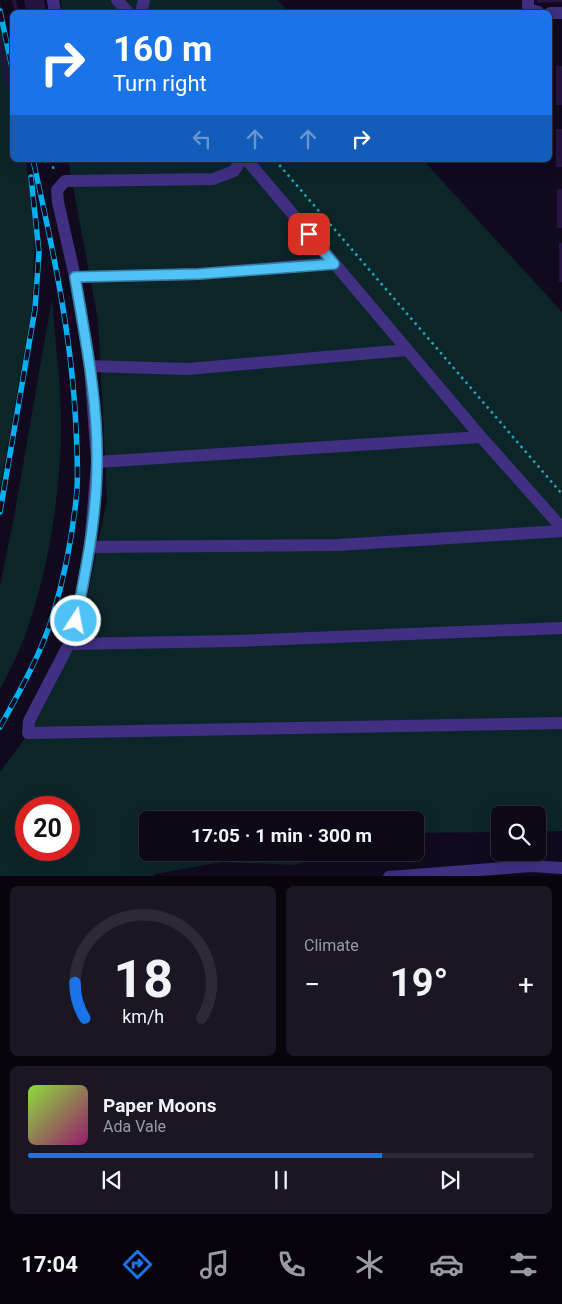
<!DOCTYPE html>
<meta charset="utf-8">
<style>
:root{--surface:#0d0816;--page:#1b1623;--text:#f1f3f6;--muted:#9a9aa1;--line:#2d2935;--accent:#1a73e8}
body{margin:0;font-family:Roboto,sans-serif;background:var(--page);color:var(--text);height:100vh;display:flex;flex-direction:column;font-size:19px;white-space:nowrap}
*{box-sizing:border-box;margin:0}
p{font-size:16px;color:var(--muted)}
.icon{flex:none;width:28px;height:28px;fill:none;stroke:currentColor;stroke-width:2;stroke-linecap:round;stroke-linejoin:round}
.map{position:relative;height:876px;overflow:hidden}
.panel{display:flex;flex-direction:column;gap:10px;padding:10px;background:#07040c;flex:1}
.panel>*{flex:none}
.hud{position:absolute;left:10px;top:10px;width:542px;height:152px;border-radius:8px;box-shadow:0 5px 20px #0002,0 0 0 1px var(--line);background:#1a73e8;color:#fff;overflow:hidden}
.fabs{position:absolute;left:491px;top:806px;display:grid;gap:10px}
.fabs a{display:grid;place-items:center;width:55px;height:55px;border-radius:8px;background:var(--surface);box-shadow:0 5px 20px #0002,0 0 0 1px var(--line);font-size:25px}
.speed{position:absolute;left:15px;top:796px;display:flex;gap:10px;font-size:25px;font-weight:700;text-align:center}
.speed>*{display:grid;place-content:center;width:65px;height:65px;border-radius:50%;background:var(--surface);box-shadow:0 5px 20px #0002,0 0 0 1px var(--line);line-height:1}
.speed .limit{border:8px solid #d22;background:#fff;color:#111}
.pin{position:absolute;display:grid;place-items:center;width:42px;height:42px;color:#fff;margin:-21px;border-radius:10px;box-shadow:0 2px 8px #0006}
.me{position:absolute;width:55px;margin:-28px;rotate:11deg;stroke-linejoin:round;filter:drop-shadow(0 0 4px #0008)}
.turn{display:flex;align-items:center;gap:18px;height:105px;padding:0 20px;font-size:22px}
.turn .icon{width:65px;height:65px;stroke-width:2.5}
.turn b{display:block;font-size:35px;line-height:42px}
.lanes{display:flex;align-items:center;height:48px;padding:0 20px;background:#0003;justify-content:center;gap:25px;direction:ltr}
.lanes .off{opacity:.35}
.big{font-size:38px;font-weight:700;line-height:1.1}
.panel .tile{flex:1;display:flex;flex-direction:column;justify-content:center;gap:8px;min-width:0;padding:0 18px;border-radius:8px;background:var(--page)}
.panel .dial{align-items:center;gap:0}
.dial svg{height:130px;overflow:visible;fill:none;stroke:var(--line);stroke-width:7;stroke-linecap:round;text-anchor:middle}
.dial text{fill:var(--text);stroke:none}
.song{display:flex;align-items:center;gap:15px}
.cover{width:60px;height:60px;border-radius:8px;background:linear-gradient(135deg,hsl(90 70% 55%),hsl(320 70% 35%))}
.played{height:5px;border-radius:2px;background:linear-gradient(90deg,var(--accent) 70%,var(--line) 70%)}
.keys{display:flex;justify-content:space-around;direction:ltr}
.heat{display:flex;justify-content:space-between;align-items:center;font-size:28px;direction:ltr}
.panel .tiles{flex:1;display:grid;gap:10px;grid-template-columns:1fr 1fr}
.tile:last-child{grid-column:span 2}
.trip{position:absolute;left:139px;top:811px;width:285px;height:50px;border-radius:8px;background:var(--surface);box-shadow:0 5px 20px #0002,0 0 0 1px var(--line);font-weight:700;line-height:50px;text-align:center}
.tabs{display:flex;height:80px;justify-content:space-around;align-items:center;background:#050309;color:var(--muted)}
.tabs .icon{width:35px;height:35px}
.tabs .current{color:var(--accent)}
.tabs b{font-size:22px;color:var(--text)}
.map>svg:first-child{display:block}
.green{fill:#0c2529;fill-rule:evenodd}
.building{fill:#251441}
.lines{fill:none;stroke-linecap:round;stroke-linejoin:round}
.path{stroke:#20a9ba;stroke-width:2.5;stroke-dasharray:2.5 4;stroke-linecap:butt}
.minor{stroke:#412f82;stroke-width:12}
.rail-casing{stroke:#00b0f2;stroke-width:5.5}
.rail{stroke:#110a1e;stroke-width:4;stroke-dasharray:11;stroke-linecap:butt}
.route-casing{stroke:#337fa1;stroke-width:12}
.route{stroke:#4fc3f7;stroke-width:9}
</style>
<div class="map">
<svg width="562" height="877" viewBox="0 0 562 877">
<rect width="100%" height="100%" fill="#110a1e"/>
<!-- green -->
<path class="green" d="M 60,0 L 277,0 L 289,12 L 62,12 Z
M 0,2 L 12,53 L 12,160 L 26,160 L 35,234 L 32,308 L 0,489 Z
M 68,160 L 423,160 L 562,312 L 562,831 L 538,832 L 538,815 L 500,815 L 500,832 L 415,833 L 415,820 L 148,820 L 148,852 L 329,853 L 295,865 L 222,862 L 155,874 L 153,876 L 0,877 L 0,772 L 32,729 L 82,625 L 107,499 L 98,320 ZM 26,808 L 69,808 L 69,850 L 26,850 Z
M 52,298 C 55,343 62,390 61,435 C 59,515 41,619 0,689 L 0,586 L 14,517 Z"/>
<!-- building -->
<path class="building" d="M 12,0 L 16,0 L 19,12 L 15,12 Z
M 24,0 L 44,0 L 46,12 L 26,12 Z
M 537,0 L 562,0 L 562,2 L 537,3 Z
M 0,34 L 10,84 L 6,85 L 0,53 Z
M 556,66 L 562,66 L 562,105 L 556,105 Z
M 556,129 L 562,129 L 562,167 L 556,167 Z
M 557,189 L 562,189 L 562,228 L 557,228 Z
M 559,243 L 562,243 L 562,282 L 559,282 Z"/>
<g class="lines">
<!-- path -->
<path class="path" d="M 52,160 L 54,173
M 275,160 L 562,494"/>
<!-- minor -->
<path class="minor" d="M 53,0 L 55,12
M 117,0 L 128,12
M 528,0 L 528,9 L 538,12
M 141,12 L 144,0
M 550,13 L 562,13
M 247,160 L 481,437 L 562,528
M 75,277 L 58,202 L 57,190 L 65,181 L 213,179 L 234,171 L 241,160
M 90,366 L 75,277 L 199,274 L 334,263
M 97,462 L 90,366 L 188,369 L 407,350
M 90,547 L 97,462 L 481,437
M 562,628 L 236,641 L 69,644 L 29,721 L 28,733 L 562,723
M 69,644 L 76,621 L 90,547 L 338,545 L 562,531
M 389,877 L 531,866 L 562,868"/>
<defs>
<path id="rail" d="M 0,11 L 12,68
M 0,512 L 35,309 L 39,252 L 31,177
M 0,727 C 20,691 41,654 53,615 C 64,578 72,538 76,500 C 79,476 77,452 76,428 C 72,337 53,249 33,160"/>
</defs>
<!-- rail casing -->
<use href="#rail" class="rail-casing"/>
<!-- rail -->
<use href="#rail" class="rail"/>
</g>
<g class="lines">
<defs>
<path id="route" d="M 76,621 C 86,569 97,516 97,462 C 98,400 85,338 75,277 L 199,274 L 334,264 L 309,234"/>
</defs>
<!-- route casing -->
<use href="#route" class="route-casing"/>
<!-- route -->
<use href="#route" class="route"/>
</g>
</svg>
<div class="fabs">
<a><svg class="icon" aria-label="search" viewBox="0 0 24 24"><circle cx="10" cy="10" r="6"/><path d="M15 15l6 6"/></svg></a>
</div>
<div class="speed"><div class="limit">20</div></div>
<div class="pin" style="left:309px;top:234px;background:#d93025"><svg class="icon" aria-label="arrive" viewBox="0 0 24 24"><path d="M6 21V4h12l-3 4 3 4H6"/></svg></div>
<svg class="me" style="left:76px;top:621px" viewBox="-20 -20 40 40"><circle r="17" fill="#4fc3f7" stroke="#fff" stroke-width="3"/><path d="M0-11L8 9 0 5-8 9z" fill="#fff"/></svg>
<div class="trip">17:05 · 1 min · 300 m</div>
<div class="hud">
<div class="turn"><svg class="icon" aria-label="right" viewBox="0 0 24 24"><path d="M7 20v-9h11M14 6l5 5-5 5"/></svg><div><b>160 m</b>Turn right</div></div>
<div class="lanes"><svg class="icon off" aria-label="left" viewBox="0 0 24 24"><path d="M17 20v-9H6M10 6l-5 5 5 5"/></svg><svg class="icon off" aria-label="ahead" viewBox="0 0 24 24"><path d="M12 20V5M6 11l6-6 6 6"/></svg><svg class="icon off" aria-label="ahead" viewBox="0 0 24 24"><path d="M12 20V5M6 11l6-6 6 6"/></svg><svg class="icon" aria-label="right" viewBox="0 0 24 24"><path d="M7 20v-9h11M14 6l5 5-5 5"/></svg></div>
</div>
</div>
<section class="panel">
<div class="tiles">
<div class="tile dial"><svg viewBox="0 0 100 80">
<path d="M14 69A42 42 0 1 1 86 69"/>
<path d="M14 69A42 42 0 0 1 8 47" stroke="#1a73e8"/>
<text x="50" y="56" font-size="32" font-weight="700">18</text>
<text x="50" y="72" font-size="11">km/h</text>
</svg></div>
<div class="tile"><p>Climate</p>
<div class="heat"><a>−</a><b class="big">19°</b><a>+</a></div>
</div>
<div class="tile">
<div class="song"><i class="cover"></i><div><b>Paper Moons</b><p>Ada Vale</p></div></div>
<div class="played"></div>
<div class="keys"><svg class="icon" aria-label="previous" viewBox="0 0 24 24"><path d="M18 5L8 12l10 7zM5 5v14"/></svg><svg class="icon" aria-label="pause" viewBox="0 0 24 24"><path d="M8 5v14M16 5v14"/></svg><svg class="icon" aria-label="next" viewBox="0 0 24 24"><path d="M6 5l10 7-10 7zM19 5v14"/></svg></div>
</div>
</div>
</section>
<nav class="tabs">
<b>17:04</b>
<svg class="icon current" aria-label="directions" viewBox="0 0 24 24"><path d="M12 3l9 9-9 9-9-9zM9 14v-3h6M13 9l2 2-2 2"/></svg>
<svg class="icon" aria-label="music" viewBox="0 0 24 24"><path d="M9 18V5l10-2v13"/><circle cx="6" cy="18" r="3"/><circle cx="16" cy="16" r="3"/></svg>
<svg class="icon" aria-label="phone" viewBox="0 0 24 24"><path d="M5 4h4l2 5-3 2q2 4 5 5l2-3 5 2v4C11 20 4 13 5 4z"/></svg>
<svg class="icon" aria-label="climate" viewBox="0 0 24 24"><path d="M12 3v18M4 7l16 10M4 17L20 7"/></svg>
<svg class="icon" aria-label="car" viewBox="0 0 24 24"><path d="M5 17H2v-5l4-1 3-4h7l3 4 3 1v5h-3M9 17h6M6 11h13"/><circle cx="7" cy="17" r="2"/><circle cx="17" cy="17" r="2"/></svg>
<svg class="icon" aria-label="filters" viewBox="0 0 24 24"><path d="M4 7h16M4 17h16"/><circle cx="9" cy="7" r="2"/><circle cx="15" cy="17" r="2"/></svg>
</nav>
